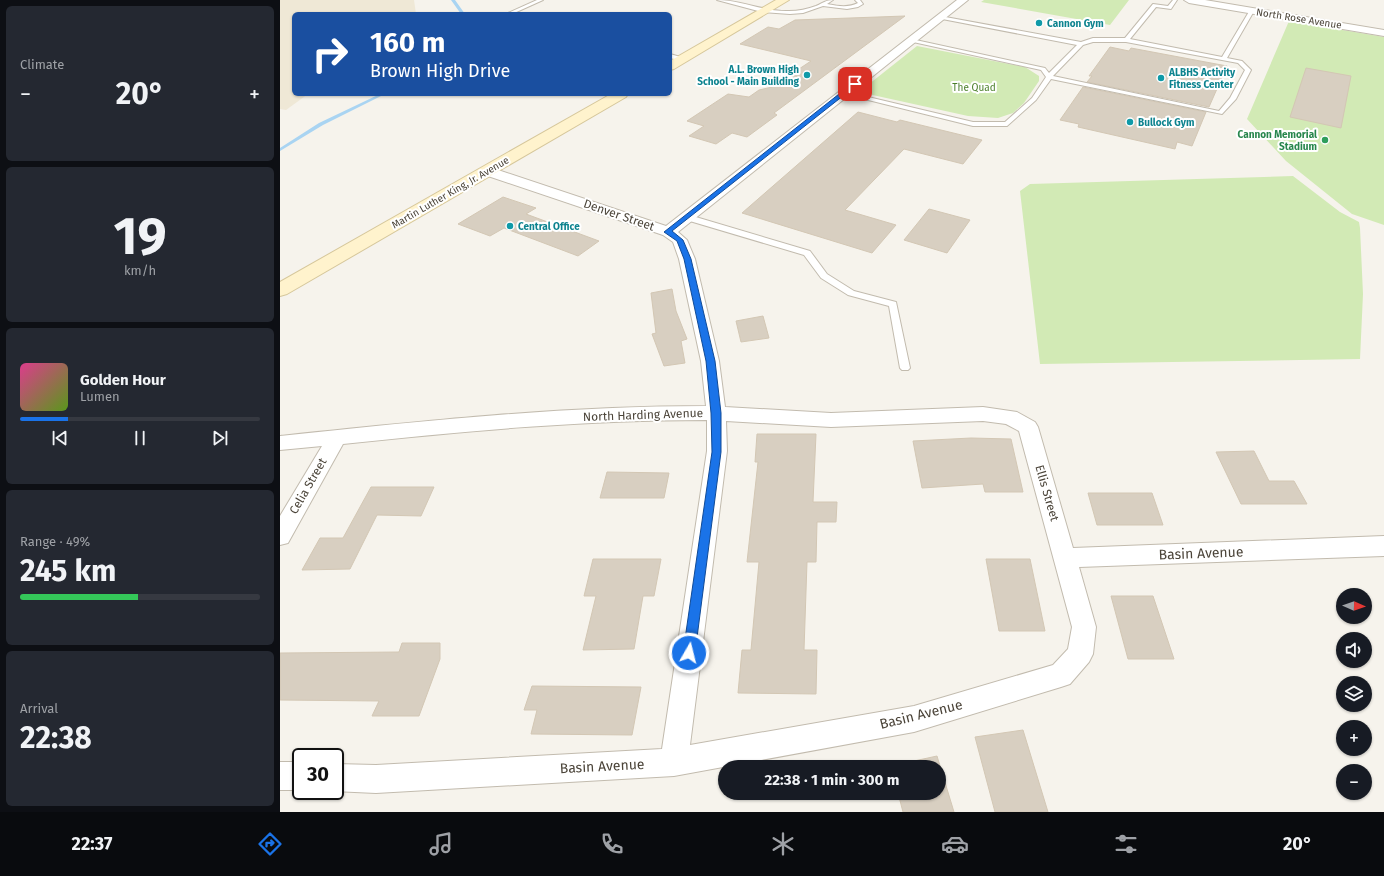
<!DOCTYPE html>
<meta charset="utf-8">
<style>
:root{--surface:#171b24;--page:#242831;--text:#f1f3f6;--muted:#9ea1a6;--line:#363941;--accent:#1a73e8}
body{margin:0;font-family:"Fira Sans",sans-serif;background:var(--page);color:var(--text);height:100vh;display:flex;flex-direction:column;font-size:15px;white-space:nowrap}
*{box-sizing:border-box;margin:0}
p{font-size:13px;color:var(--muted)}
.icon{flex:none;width:22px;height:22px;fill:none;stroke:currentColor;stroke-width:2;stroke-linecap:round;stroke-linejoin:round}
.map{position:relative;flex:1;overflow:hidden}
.side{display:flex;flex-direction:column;gap:6px;padding:6px;background:#0d0f14;width:280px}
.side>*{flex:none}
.hud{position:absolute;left:12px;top:12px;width:380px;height:84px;border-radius:6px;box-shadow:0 1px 3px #0004;background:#1a4fa0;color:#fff;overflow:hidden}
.needle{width:26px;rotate:92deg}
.buttons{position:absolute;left:1056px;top:588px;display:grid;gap:8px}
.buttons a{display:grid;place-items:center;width:36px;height:36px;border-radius:50%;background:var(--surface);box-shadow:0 1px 3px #0004;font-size:20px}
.speed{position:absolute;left:12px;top:748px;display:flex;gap:8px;font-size:20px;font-weight:700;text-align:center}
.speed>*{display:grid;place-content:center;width:52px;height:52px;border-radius:50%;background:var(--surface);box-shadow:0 1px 3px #0004;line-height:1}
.speed .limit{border:2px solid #111;border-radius:6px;background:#fff;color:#111}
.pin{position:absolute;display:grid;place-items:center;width:34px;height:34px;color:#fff;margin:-17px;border-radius:8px;box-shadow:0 2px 6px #0006}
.me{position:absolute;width:44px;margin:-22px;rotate:8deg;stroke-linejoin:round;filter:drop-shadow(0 0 3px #0008)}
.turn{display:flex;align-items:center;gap:14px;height:84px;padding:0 12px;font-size:18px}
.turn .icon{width:52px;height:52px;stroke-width:2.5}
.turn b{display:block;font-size:28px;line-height:34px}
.big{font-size:30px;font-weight:700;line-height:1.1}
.side .tile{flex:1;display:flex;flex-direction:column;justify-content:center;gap:6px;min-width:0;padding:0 14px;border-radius:6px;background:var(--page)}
.side .dial{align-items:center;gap:0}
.dial b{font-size:52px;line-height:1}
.song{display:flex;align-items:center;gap:12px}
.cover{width:48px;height:48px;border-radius:6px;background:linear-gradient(135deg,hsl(330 70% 55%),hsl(90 70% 35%))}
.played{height:4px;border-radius:2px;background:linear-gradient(90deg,var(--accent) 20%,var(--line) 20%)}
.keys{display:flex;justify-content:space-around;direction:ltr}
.heat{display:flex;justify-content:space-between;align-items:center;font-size:22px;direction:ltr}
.charge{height:6px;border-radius:3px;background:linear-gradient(90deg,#34c759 49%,var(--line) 0)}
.trip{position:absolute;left:438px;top:760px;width:228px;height:40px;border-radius:20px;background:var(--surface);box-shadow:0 1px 3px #0004;font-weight:700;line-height:40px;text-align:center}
.dock{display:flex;height:64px;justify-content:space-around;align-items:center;background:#090b0e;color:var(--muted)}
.dock .icon{width:28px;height:28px}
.dock .on{color:var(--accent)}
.dock b{font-size:18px;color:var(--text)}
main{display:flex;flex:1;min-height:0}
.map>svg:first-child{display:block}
.education{fill:#efe8d6}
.green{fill:#d2eab5}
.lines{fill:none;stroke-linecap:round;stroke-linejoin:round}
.stream{fill:#a9d4f2;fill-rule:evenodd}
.building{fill:#d8cfc1;stroke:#d3c7b4}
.lane-casing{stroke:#c2bbae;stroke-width:2}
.street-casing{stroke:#c2bbae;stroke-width:2}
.secondary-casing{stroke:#d6c79b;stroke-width:2}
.lane{fill:#fff;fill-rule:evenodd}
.street{fill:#fff;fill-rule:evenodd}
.secondary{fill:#fff3cd;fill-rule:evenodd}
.route{fill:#1a73e8;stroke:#114b97}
.culture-dot{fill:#0f9aa8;stroke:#fff;stroke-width:1.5}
.leisure-dot{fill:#2e9e5b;stroke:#fff;stroke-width:1.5}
.labels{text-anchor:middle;stroke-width:4;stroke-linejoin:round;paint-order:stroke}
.far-street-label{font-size:10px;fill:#4b4439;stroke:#fff}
.far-culture-label{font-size:10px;font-weight:bold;fill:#0d838f;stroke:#fff;text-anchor:start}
.far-park-label{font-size:10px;fill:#4a7f2a;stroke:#fff}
.far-leisure-label{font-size:10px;font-weight:bold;fill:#27864d;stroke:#fff;text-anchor:end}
.street-label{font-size:12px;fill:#4b4439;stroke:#fff}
.near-street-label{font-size:14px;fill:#4b4439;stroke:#fff}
</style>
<main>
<section class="side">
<div class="tile"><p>Climate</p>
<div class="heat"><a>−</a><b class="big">20°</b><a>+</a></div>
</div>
<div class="tile dial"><b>19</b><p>km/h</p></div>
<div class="tile">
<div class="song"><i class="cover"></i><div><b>Golden Hour</b><p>Lumen</p></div></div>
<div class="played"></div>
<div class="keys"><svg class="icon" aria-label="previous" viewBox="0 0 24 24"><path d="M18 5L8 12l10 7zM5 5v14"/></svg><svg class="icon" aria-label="pause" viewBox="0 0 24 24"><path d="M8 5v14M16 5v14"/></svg><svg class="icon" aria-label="next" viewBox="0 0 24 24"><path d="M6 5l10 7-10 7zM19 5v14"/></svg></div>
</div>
<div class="tile"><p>Range · 49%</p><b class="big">245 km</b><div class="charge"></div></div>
<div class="tile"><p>Arrival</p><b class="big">22:38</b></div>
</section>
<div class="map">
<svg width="1104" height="812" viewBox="0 0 1104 812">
<rect width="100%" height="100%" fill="#f6f3ec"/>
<!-- education -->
<path class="education" d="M 0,0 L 134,0 L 136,14 L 14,14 L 14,94 L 28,94 L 6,110 L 0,109 Z"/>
<!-- green -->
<path class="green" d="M 704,0 L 849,0 L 830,25 L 701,2 Z
M 1009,21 L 1104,37 L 1104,225 L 1072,214 L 1006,161 L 967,119 Z
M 637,46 L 745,67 L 759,76 L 759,81 L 744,103 L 733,113 L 718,118 L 688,116 L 579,92 Z
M 1013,176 L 1060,212 L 1079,222 L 1080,228 L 1083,294 L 1080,359 L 760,364 L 740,191 L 750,184 Z"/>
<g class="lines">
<!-- stream -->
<path class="stream" d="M 171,0 L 175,0 L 185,14 L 181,14 Z
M 100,94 L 105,94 L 43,125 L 0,151 L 0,148 L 39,123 Z"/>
</g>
<!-- building -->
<path class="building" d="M 625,16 L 494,113 L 497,115 L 467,137 L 452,133 L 436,144 L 409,136 L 424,126 L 407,121 L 448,94 L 469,97 L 479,90 L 492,87 L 531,61 L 460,44 L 488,27 L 499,29 L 515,20 Z
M 830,47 L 849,51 L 851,48 L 947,66 L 929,107 L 807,82 L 812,76 L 809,76 Z
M 1026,68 L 1071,76 L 1061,128 L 1010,117 Z
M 803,87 L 926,112 L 912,146 L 897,142 L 895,149 L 798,127 L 799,124 L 780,120 Z
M 578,112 L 617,122 L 620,120 L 702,140 L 683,164 L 624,149 L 565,210 L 616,225 L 592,253 L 462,213 Z
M 223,197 L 256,208 L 246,214 L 319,241 L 298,256 L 224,228 L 210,236 L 178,224 Z
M 649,209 L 690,220 L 667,253 L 624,240 Z
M 392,289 L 396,311 L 407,339 L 401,341 L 405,363 L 384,366 L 372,334 L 376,333 L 371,293 Z
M 483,316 L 489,338 L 461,342 L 456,321 Z
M 477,434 L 536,434 L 533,502 L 557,502 L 556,522 L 537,522 L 536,562 L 527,562 L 524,650 L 537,650 L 536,694 L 458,693 L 462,650 L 471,650 L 479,562 L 467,562 L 478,462 L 475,462 Z
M 691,438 L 731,439 L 743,492 L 705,492 L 703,484 L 642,488 L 633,441 Z
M 974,451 L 989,481 L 1014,481 L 1027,504 L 961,504 L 936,452 Z
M 327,472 L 389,473 L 384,498 L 320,498 Z
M 91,487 L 154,487 L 141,516 L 97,515 L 70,569 L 22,570 L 40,538 L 63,538 Z
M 808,493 L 872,493 L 883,525 L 817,525 Z
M 313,559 L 381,559 L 374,596 L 363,596 L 354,649 L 303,650 L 316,596 L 304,596 Z
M 706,559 L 750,559 L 765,631 L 719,631 Z
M 831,596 L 873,596 L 894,659 L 848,659 Z
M 122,643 L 160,643 L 160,659 L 139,716 L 92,716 L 99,701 L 0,700 L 0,653 L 119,652 Z
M 252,686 L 361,687 L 352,735 L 251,734 L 257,710 L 244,710 Z
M 743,730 L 768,812 L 715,812 L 695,737 Z
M 657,756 L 674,812 L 623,812 L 618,793 L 659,793 L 659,767 L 611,766 Z"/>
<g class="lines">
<defs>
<path id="lane" d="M 257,0 L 263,0 L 232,14 L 226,14 Z
M 437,0 C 461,0 484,12 509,11 C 518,11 528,9 536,6 C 543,3 546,0 553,0 L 547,4 C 558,6 568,8 578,3 L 575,0 L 580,0 L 583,4 L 578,7 L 567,9 L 543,6 L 523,13 L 510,14 L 482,12 Z
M 893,0 L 897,0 L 891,9 L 876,7 L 850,39 L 942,57 L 970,10 L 974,11 L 947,58 L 962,61 L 971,70 L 956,99 L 942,114 L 771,79 L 756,100 L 727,126 L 693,126 L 560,93 L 563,91 L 693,122 L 725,122 L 752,98 L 766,77 L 761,70 L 633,42 L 630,40 L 631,39 L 765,68 L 769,73 L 797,45 L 657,18 L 660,16 L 801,42 L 813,38 L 845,38 L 873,4 L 888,6 ZM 813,42 L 846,42 L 958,63 L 965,70 L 950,98 L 939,111 L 773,76 L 803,45 Z
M 390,54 L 404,58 L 405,59 L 402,61 L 390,58 Z
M 403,215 L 409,215 L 530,251 L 547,274 L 574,291 L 616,302 L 630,368 L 628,370 L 622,370 L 620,368 L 609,306 L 568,295 L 541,278 L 524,255 L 403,219 Z"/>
<path id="street" d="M 677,0 L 688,0 L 398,232 L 407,240 L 415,259 L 439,361 L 445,407 L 551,413 L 703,407 L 737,412 L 755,422 L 758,427 L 793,548 L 1104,536 L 1104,556 L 799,567 L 816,627 L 813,654 L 809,662 L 790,684 L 781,687 L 634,732 L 394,776 L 96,793 L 53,791 L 55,791 L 55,764 L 96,765 L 382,749 L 427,451 L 427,420 C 305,420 184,431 63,444 L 8,543 L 0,545 L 0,516 L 42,446 L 0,450 L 0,436 C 142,421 283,406 426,406 L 421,361 L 399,259 L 393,242 L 383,235 L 202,174 L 200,171 L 202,168 L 212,168 L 386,226 ZM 446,421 L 551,427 L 703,421 L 726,424 L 739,431 L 792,627 L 788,649 L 773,665 L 634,706 L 410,745 L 447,451 Z
M 904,0 L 925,0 L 1104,30 L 1104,36 L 909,3 Z
M 0,762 L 21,762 L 21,790 L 0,790 Z"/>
<path id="secondary" d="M 496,0 L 509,0 L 394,69 L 390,70 L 390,61 Z
M 331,94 L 348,94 L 346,97 L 7,294 L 0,296 L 0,282 Z"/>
</defs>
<!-- lane casing -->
<use href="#lane" class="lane-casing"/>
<!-- street casing -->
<use href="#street" class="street-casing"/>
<!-- secondary casing -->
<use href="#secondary" class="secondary-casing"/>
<!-- lane -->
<use href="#lane" class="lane"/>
<!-- street -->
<use href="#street" class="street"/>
<!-- secondary -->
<use href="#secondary" class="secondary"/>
</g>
<!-- route -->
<path class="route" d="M 573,83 L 578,84 L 392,231 L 403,240 L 411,259 L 435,361 L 441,413 L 441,452 L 415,653 L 413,657 L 409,659 L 405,657 L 403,653 L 432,452 L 431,413 L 426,361 L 404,259 L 397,241 L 384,232 Z"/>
<!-- markers -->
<g class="culture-dot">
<circle cx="759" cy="23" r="4"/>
<circle cx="527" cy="75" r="4"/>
<circle cx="881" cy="78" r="4"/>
<circle cx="850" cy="122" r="4"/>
<circle cx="230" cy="226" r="4"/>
</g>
<circle class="leisure-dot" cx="1045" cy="140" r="4"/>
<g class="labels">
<!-- far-street labels -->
<g class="far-street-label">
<text transform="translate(1019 18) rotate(9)" y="4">North Rose Avenue</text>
<text transform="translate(170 192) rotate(-30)" y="4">Martin Luther King, Jr. Avenue</text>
</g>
<!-- far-culture labels -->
<g class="far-culture-label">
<text x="767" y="27">Cannon Gym</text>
<text x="519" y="73" text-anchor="end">A.L. Brown High<tspan x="519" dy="12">School - Main Building</tspan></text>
<text x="889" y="76">ALBHS Activity<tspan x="889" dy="12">Fitness Center</tspan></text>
<text x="858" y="126">Bullock Gym</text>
<text x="238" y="230">Central Office</text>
</g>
<!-- far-park labels -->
<g class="far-park-label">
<text x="694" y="91">The Quad</text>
</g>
<!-- far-leisure labels -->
<g class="far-leisure-label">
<text x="1037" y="138">Cannon Memorial<tspan x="1037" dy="12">Stadium</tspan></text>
</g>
<!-- street labels -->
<g class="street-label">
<text transform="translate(339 215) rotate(19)" y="4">Denver Street</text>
<text transform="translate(363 415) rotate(-2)" y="4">North Harding Avenue</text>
<text transform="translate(28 486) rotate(-60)" y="4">Celia Street</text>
<text transform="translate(767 493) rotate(74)" y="4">Ellis Street</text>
</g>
<!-- near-street labels -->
<g class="near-street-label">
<text transform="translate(921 553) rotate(-2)" y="5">Basin Avenue</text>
<text transform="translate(641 714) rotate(-14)" y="5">Basin Avenue</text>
<text transform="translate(322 766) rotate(-3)" y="5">Basin Avenue</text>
</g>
</g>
</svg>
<div class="buttons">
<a><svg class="needle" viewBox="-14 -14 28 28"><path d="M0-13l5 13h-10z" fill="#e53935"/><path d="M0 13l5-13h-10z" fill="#9ea1a6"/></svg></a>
<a><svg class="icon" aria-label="sound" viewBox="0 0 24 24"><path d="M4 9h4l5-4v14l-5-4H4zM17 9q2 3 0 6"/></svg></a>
<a><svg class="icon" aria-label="layers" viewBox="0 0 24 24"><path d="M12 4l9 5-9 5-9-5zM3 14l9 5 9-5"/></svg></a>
<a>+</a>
<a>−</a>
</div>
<div class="speed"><div class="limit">30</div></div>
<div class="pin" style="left:575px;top:84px;background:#d93025"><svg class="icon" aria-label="arrive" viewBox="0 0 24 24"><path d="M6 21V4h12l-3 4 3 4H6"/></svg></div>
<svg class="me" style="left:409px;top:653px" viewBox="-20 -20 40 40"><circle r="17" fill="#1a73e8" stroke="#fff" stroke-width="3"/><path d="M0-11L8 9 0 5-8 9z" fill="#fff"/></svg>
<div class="trip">22:38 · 1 min · 300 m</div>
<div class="hud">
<div class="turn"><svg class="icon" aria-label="right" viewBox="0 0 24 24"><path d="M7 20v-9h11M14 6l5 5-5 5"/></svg><div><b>160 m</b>Brown High Drive</div></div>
</div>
</div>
</main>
<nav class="dock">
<b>22:37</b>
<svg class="icon on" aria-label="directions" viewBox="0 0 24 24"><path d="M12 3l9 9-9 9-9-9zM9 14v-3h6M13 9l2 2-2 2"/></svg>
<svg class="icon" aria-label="music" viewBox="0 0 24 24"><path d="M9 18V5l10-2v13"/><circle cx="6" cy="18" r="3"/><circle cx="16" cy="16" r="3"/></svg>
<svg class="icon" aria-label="phone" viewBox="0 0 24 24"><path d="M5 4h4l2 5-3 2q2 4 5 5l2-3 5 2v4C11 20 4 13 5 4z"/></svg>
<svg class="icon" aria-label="climate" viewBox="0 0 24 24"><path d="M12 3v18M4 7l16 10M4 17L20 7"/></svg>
<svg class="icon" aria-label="car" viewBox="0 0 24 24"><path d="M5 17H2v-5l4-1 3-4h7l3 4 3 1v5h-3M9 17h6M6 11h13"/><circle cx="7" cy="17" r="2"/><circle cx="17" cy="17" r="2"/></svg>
<svg class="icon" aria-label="filters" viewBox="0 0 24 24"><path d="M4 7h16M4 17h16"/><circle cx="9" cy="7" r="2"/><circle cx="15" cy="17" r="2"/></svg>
<b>20°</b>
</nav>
